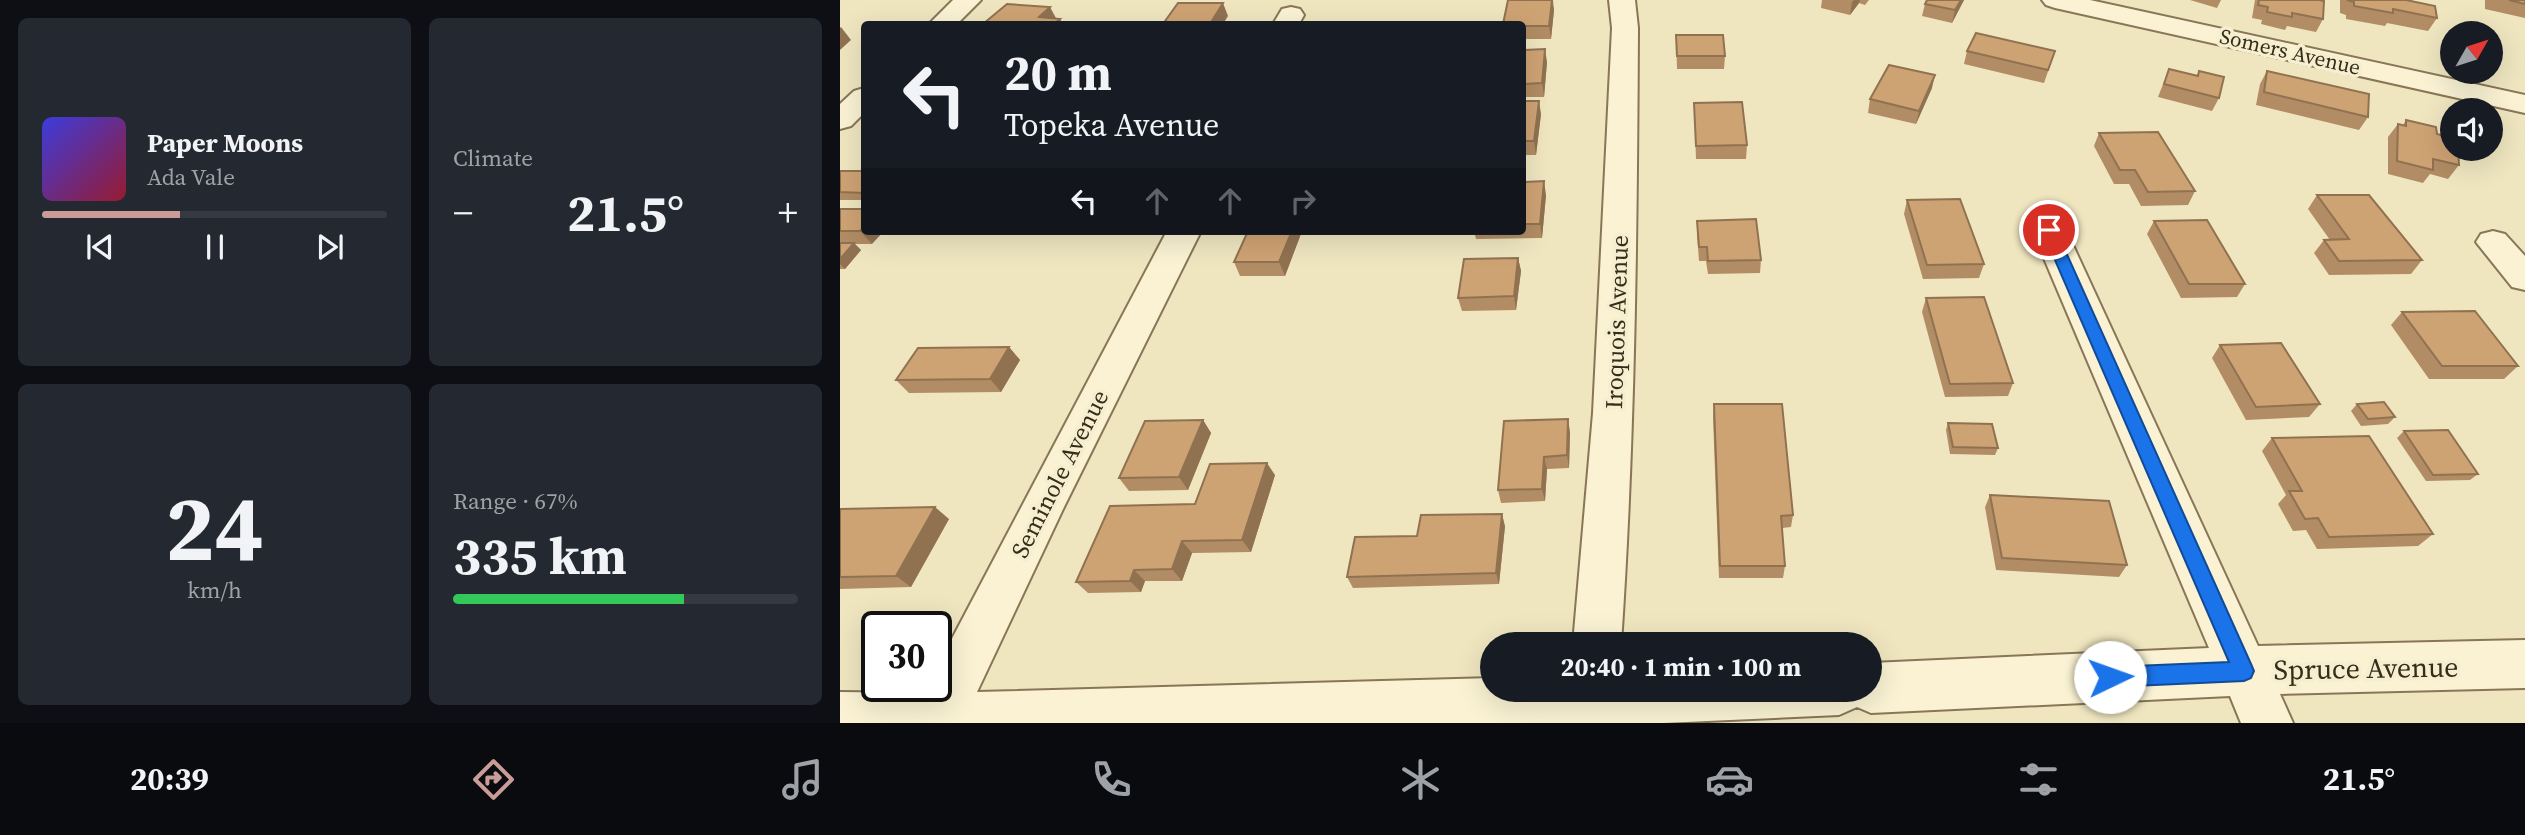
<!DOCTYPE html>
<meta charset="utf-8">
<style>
:root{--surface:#171b24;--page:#242831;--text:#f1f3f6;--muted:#9ea1a6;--line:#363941;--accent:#c99c98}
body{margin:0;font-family:"Source Serif 4",serif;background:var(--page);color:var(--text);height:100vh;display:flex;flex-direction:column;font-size:26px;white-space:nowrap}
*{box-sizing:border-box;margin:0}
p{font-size:23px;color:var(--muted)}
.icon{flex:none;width:38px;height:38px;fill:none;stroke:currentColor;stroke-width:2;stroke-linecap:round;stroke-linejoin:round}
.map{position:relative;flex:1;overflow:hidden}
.side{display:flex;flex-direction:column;gap:18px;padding:18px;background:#0d0f14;width:840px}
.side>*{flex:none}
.banner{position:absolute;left:21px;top:21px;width:665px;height:214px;border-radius:7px;box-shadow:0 7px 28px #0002;background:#171b24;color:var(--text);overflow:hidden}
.needle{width:46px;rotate:51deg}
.tools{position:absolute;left:1600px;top:21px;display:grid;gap:14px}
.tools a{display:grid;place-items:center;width:63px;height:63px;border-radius:50%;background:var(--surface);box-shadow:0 7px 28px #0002;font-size:35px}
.speed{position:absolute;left:21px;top:611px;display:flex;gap:14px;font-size:35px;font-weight:700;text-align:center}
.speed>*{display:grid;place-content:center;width:91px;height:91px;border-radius:50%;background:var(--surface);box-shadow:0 7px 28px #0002;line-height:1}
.speed .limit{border:4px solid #111;border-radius:10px;background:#fff;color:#111}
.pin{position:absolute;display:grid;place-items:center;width:60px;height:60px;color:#fff;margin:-30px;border:4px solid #fff;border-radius:50%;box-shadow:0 2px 7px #0007}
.me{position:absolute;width:77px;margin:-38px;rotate:87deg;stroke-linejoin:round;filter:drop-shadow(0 0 5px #0008)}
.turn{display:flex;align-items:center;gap:24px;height:147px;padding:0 28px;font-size:32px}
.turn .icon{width:91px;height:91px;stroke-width:2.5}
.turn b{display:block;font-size:49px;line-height:60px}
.lanes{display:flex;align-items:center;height:66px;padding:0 28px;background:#0003;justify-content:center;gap:35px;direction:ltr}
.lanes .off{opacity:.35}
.big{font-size:52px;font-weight:700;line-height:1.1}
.side .widget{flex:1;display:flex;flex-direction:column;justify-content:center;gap:10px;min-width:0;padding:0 24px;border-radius:10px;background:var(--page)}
.side .dial{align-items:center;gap:0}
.dial b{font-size:91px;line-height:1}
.song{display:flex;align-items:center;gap:21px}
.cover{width:84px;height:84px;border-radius:10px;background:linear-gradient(135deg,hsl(240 70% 55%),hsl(350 70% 35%))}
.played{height:7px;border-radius:4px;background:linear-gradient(90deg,var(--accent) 40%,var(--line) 40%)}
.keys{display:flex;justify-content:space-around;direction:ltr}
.heat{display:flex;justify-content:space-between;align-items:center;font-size:38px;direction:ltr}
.charge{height:10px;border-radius:5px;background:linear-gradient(90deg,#34c759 67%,var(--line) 0)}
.side .tiles{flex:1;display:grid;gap:18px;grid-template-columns:repeat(2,1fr)}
.trip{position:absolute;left:640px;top:632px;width:402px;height:70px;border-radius:35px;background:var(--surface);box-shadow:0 7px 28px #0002;font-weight:700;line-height:70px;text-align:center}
.dock{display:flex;height:112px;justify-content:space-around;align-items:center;background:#090b0e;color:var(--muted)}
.dock .icon{width:49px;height:49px}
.dock .active{color:var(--accent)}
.dock b{font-size:32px;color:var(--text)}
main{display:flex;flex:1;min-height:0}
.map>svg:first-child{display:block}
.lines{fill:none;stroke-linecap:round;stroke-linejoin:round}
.minor-casing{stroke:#887657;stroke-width:4}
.minor{fill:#faf2d3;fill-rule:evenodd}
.wall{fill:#b18c64}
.shaded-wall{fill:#907251}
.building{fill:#cea374;stroke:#907251;stroke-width:2}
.route{fill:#1a73e8;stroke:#114b97;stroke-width:2}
.labels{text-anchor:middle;stroke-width:7;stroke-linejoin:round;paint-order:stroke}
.far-street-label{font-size:21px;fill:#372c1c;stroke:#f6efcf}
.street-label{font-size:24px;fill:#372c1c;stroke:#f6efcf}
.near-street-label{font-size:28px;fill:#372c1c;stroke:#f6efcf}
</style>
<main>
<section class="side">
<div class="tiles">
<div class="widget">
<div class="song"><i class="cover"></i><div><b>Paper Moons</b><p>Ada Vale</p></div></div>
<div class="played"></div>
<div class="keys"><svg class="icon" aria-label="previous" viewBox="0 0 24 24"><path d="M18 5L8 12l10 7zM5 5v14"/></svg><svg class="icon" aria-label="pause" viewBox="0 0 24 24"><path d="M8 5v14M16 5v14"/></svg><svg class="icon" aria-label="next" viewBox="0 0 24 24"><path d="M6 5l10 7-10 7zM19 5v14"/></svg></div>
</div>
<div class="widget"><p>Climate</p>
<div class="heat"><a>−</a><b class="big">21.5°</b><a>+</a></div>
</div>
<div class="widget dial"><b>24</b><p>km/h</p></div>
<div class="widget"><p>Range · 67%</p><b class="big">335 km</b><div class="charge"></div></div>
</div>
</section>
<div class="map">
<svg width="1685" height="723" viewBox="0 0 1685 723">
<rect width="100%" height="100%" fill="#efe6c0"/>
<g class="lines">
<defs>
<path id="minor" d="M 113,0 L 141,0 L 117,24 L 89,24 Z
M 769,0 L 795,0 L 798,28 C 797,234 795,439 781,644 L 733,644 L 753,413 L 772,28 Z
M 1202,0 L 1250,0 L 1685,95 L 1685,113 L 1215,8 L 1206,5 Z
M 451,7 L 460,9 L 464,15 L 459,24 L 433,24 L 442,9 Z
M 24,88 L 24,113 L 11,126 L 0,129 L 0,104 L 14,91 Z
M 1209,219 L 1221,222 L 1226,230 L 1418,646 L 1685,640 L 1685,688 L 1440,694 L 1453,723 L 1401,723 L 1390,696 L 1031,713 L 1017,707 L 999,715 L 824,723 L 0,723 L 0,692 L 84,693 L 87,686 L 96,686 L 96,669 L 327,231 L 361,231 L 224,507 L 137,692 L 653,678 L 653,690 L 1031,690 L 1031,663 L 1369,648 L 1192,230 L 1197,222 Z
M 1653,231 L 1665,234 L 1685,256 L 1685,290 L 1672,287 L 1636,242 L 1641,234 Z"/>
</defs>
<!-- minor casing -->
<use href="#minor" class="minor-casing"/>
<!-- minor -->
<use href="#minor" class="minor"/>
</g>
<!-- wall -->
<path class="wall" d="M 668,0 L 713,0 L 714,10 L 711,39 L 682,39 L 682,24 Z
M 982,0 L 1029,0 L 1025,5 L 1019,3 L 1010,15 L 981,8 Z
M 1087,0 L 1124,0 L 1112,23 L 1082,16 L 1085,4 Z
M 1350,0 L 1381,0 L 1377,8 Z
M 1415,0 L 1479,0 L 1483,19 L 1476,32 L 1447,26 L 1445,30 L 1421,24 L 1422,20 L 1412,18 Z
M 1500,0 L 1566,0 L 1597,18 L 1588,31 L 1547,23 L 1545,26 L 1506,19 L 1506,15 L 1500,13 Z
M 1645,0 L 1685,0 L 1685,18 L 1645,9 Z
M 836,35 L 885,56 L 884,69 L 837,69 Z
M 682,50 L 707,62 L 704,97 L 682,97 Z
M 1127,51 L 1215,51 L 1204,83 L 1124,64 Z
M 1329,69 L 1357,76 L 1359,71 L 1379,98 L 1372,111 L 1318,97 Z
M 1427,71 L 1528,117 L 1519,130 L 1416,105 L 1420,84 Z
M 1092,88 L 1076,124 L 1028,113 L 1030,99 Z
M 682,101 L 701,114 L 696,155 L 682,155 Z
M 854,103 L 907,145 L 906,159 L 856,159 Z
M 1566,120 L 1597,134 L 1619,165 L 1608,179 L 1590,174 L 1583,183 L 1548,174 L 1548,137 L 1558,124 L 1563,125 Z
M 1259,133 L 1355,191 L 1348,205 L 1301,206 L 1289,184 L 1274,184 L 1254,146 Z
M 0,171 L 24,171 L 24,200 L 0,200 Z
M 682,182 L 706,195 L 702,238 L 636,239 L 634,231 L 682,231 Z
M 1477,195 L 1582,260 L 1571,274 L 1489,275 L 1474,253 L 1484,240 L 1490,240 L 1468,209 Z
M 1067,200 L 1144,264 L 1139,278 L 1083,279 L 1064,214 Z
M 0,209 L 24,209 L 32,244 L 15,244 L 21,250 L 5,269 L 0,269 Z
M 857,221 L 921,260 L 920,273 L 868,274 L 866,261 L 859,261 L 857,234 Z
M 1314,221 L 1405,284 L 1397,297 L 1341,298 L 1307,234 Z
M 462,231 L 445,276 L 400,276 L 394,262 Z
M 678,258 L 681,271 L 676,310 L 622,311 L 618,298 Z
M 1086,298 L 1173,383 L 1168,396 L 1105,397 L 1082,312 Z
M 1562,312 L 1678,366 L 1664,379 L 1589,379 L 1551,325 Z
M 1380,345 L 1480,404 L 1469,417 L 1406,420 L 1372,358 Z
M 169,347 L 180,360 L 161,392 L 69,393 L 56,380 Z
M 874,404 L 953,515 L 951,527 L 942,528 L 945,566 L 943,578 L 879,578 L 873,417 Z
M 1517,404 L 1555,417 L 1548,424 L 1521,426 L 1511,411 Z
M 363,420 L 371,433 L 348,490 L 289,491 L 279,478 Z
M 1108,423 L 1158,448 L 1155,455 L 1110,454 L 1106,430 Z
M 1564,431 L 1638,474 L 1630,480 L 1586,481 L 1557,438 Z
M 730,432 L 729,468 L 707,469 L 705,501 L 661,503 L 658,490 Z
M 1432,438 L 1593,534 L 1578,546 L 1477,549 L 1466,530 L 1453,531 L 1438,504 L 1446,495 L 1422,451 Z
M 435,475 L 411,552 L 352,553 L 342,581 L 305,581 L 301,592 L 248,593 L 236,582 Z
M 1150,495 L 1287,565 L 1279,577 L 1156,570 L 1145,507 Z
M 0,509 L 109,519 L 71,587 L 0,589 Z
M 665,526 L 659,584 L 513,588 L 507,577 L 577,536 Z"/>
<!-- shaded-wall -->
<path class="shaded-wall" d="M 712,0 L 714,10 L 711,39 L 709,26 Z
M 1014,0 L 1020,0 L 1019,3 L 1010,15 L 1012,2 Z
M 1121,0 L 1124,0 L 1112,23 L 1115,10 Z
M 383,3 L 388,16 L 383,24 L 370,24 Z
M 210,7 L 217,20 L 199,17 Z
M 220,19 L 223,24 L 214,24 Z
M 1,27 L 11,40 L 0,50 L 0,28 Z
M 705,49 L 707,62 L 704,97 L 702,83 Z
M 1095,75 L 1092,88 L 1076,124 L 1079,111 Z
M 699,101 L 701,114 L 696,155 L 694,141 Z
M 704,181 L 706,195 L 702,238 L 700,224 Z
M 24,226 L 24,231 L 44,231 L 32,244 L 20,231 Z
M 452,231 L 462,231 L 445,276 L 439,262 Z
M 14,243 L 21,250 L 5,269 L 0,264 L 0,259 Z
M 678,258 L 681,271 L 676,310 L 674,296 Z
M 169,347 L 180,360 L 161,392 L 150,379 Z
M 728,419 L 730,432 L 729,468 L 727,455 Z
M 363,420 L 371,433 L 348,490 L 339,477 Z
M 704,457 L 707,469 L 705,501 L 702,489 Z
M 427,463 L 435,475 L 411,552 L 402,540 Z
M 95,507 L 109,519 L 71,587 L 56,576 Z
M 662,514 L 665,526 L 659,584 L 656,573 Z
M 342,541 L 352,553 L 342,581 L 332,569 Z
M 294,570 L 305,581 L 301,592 L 290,581 Z"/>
<!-- building -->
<path class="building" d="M 668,0 L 712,0 L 709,26 L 682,26 L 682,24 L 663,24 Z
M 1087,0 L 1121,0 L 1115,10 L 1085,4 Z
M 1419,0 L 1479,0 L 1484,1 L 1483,19 L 1452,13 L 1452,17 L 1427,12 L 1428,7 L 1418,5 Z
M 1507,0 L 1566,0 L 1595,6 L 1597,18 L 1553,9 L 1553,13 L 1514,6 L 1514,2 Z
M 1669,0 L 1685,0 L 1685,4 Z
M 338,3 L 383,3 L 370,24 L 323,24 Z
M 167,4 L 210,7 L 199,17 L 220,19 L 214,24 L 143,24 Z
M 1136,33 L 1215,51 L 1208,70 L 1127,51 Z
M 836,35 L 883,35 L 885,56 L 837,56 Z
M 705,49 L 702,83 L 682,84 L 682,50 Z
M 1049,65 L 1095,75 L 1079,111 L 1030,99 Z
M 1329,69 L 1358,76 L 1359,71 L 1384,77 L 1379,98 L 1324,84 Z
M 1427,71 L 1529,94 L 1528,117 L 1424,92 Z
M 682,101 L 699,101 L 694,141 L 682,141 Z
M 902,102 L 907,145 L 856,146 L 854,103 Z
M 1566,120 L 1596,127 L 1597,134 L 1612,138 L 1612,149 L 1618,149 L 1619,165 L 1593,159 L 1593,170 L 1557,161 L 1558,124 L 1566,126 Z
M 1318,132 L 1355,191 L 1308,192 L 1295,170 L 1280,170 L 1259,133 Z
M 0,171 L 24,171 L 24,193 L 0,192 Z
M 704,181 L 700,224 L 682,224 L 682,182 Z
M 1477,195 L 1529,195 L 1582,260 L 1499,261 L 1484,240 L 1509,239 Z
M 1120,199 L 1144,264 L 1087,265 L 1067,200 Z
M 0,209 L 24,209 L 24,226 L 20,231 L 0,231 Z
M 916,219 L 921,260 L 868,261 L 867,247 L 859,247 L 857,221 Z
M 1367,220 L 1405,284 L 1349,284 L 1314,221 Z
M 408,231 L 452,231 L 439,262 L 394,262 Z
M 0,243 L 14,243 L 0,259 Z
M 678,258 L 674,296 L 618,298 L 624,259 Z
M 1144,297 L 1173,383 L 1110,384 L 1086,298 Z
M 1635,311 L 1678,366 L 1602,366 L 1562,312 Z
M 1441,343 L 1480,404 L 1416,407 L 1380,345 Z
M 169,347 L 150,379 L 56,380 L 78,348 Z
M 1544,402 L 1555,417 L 1528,419 L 1517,404 Z
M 874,404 L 942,404 L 953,515 L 941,516 L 945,566 L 880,566 Z
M 728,419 L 727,455 L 704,457 L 702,489 L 658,490 L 664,421 Z
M 363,420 L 339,477 L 279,478 L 305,421 Z
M 1108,423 L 1152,424 L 1158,448 L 1113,447 Z
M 1608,430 L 1638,474 L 1593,475 L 1564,431 Z
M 1529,436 L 1593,534 L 1489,537 L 1478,518 L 1465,519 L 1449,491 L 1462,491 L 1432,438 Z
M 427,463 L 402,540 L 342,541 L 332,569 L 294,570 L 290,581 L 236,582 L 270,506 L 355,504 L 370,464 Z
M 1150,495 L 1269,501 L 1287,565 L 1162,558 Z
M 95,507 L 56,576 L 0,577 L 0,509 Z
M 662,514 L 656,573 L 507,577 L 515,537 L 577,536 L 581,515 Z"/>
<!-- route -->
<path class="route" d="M 1209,226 L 1216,230 L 1411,664 L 1414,671 L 1411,678 L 1404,681 L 1270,687 L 1263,684 L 1260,677 L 1263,670 L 1270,667 L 1389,662 L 1202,230 Z"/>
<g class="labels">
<!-- far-street labels -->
<g class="far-street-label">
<text transform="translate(1450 52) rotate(13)" y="7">Somers Avenue</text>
</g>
<!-- street labels -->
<g class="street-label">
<text transform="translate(777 322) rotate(-88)" y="8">Iroquois Avenue</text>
<text transform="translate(220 474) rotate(-63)" y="8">Seminole Avenue</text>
</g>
<!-- near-street labels -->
<g class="near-street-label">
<text transform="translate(1526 668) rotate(-1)" y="10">Spruce Avenue</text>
</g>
</g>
</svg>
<div class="tools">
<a><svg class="needle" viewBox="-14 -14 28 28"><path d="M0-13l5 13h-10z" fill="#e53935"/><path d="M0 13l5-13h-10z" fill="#9ea1a6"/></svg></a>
<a><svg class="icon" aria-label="sound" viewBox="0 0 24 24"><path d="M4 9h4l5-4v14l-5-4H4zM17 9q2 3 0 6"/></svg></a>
</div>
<div class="speed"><div class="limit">30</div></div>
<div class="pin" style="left:1209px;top:230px;background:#d93025"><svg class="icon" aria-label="arrive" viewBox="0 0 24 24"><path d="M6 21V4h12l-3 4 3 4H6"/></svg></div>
<svg class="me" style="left:1270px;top:677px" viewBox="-20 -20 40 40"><circle r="19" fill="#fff"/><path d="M0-13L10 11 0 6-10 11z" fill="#1a73e8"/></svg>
<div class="trip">20:40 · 1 min · 100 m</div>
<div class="banner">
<div class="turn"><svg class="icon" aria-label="left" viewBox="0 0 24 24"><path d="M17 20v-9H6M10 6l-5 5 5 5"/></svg><div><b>20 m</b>Topeka Avenue</div></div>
<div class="lanes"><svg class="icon" aria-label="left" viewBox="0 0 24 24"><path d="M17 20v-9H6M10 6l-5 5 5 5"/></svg><svg class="icon off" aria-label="ahead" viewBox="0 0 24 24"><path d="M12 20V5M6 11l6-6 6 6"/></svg><svg class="icon off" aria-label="ahead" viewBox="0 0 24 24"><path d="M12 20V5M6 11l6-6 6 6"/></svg><svg class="icon off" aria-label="right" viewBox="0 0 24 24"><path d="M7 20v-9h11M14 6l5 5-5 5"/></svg></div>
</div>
</div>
</main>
<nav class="dock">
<b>20:39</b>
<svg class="icon active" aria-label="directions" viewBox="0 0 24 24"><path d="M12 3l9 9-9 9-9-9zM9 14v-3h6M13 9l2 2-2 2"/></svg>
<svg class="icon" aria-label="music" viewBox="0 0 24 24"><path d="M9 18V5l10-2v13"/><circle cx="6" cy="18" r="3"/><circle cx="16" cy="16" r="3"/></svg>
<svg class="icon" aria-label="phone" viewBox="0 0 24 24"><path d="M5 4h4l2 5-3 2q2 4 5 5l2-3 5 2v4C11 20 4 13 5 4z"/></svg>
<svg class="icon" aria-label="climate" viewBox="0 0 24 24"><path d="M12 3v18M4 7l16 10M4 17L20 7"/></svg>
<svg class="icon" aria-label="car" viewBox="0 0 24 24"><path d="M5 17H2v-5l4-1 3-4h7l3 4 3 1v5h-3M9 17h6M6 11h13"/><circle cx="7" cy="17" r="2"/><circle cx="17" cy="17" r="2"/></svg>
<svg class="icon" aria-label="filters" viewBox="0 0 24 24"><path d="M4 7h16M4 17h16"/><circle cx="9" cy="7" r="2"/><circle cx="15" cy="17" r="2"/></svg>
<b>21.5°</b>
</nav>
